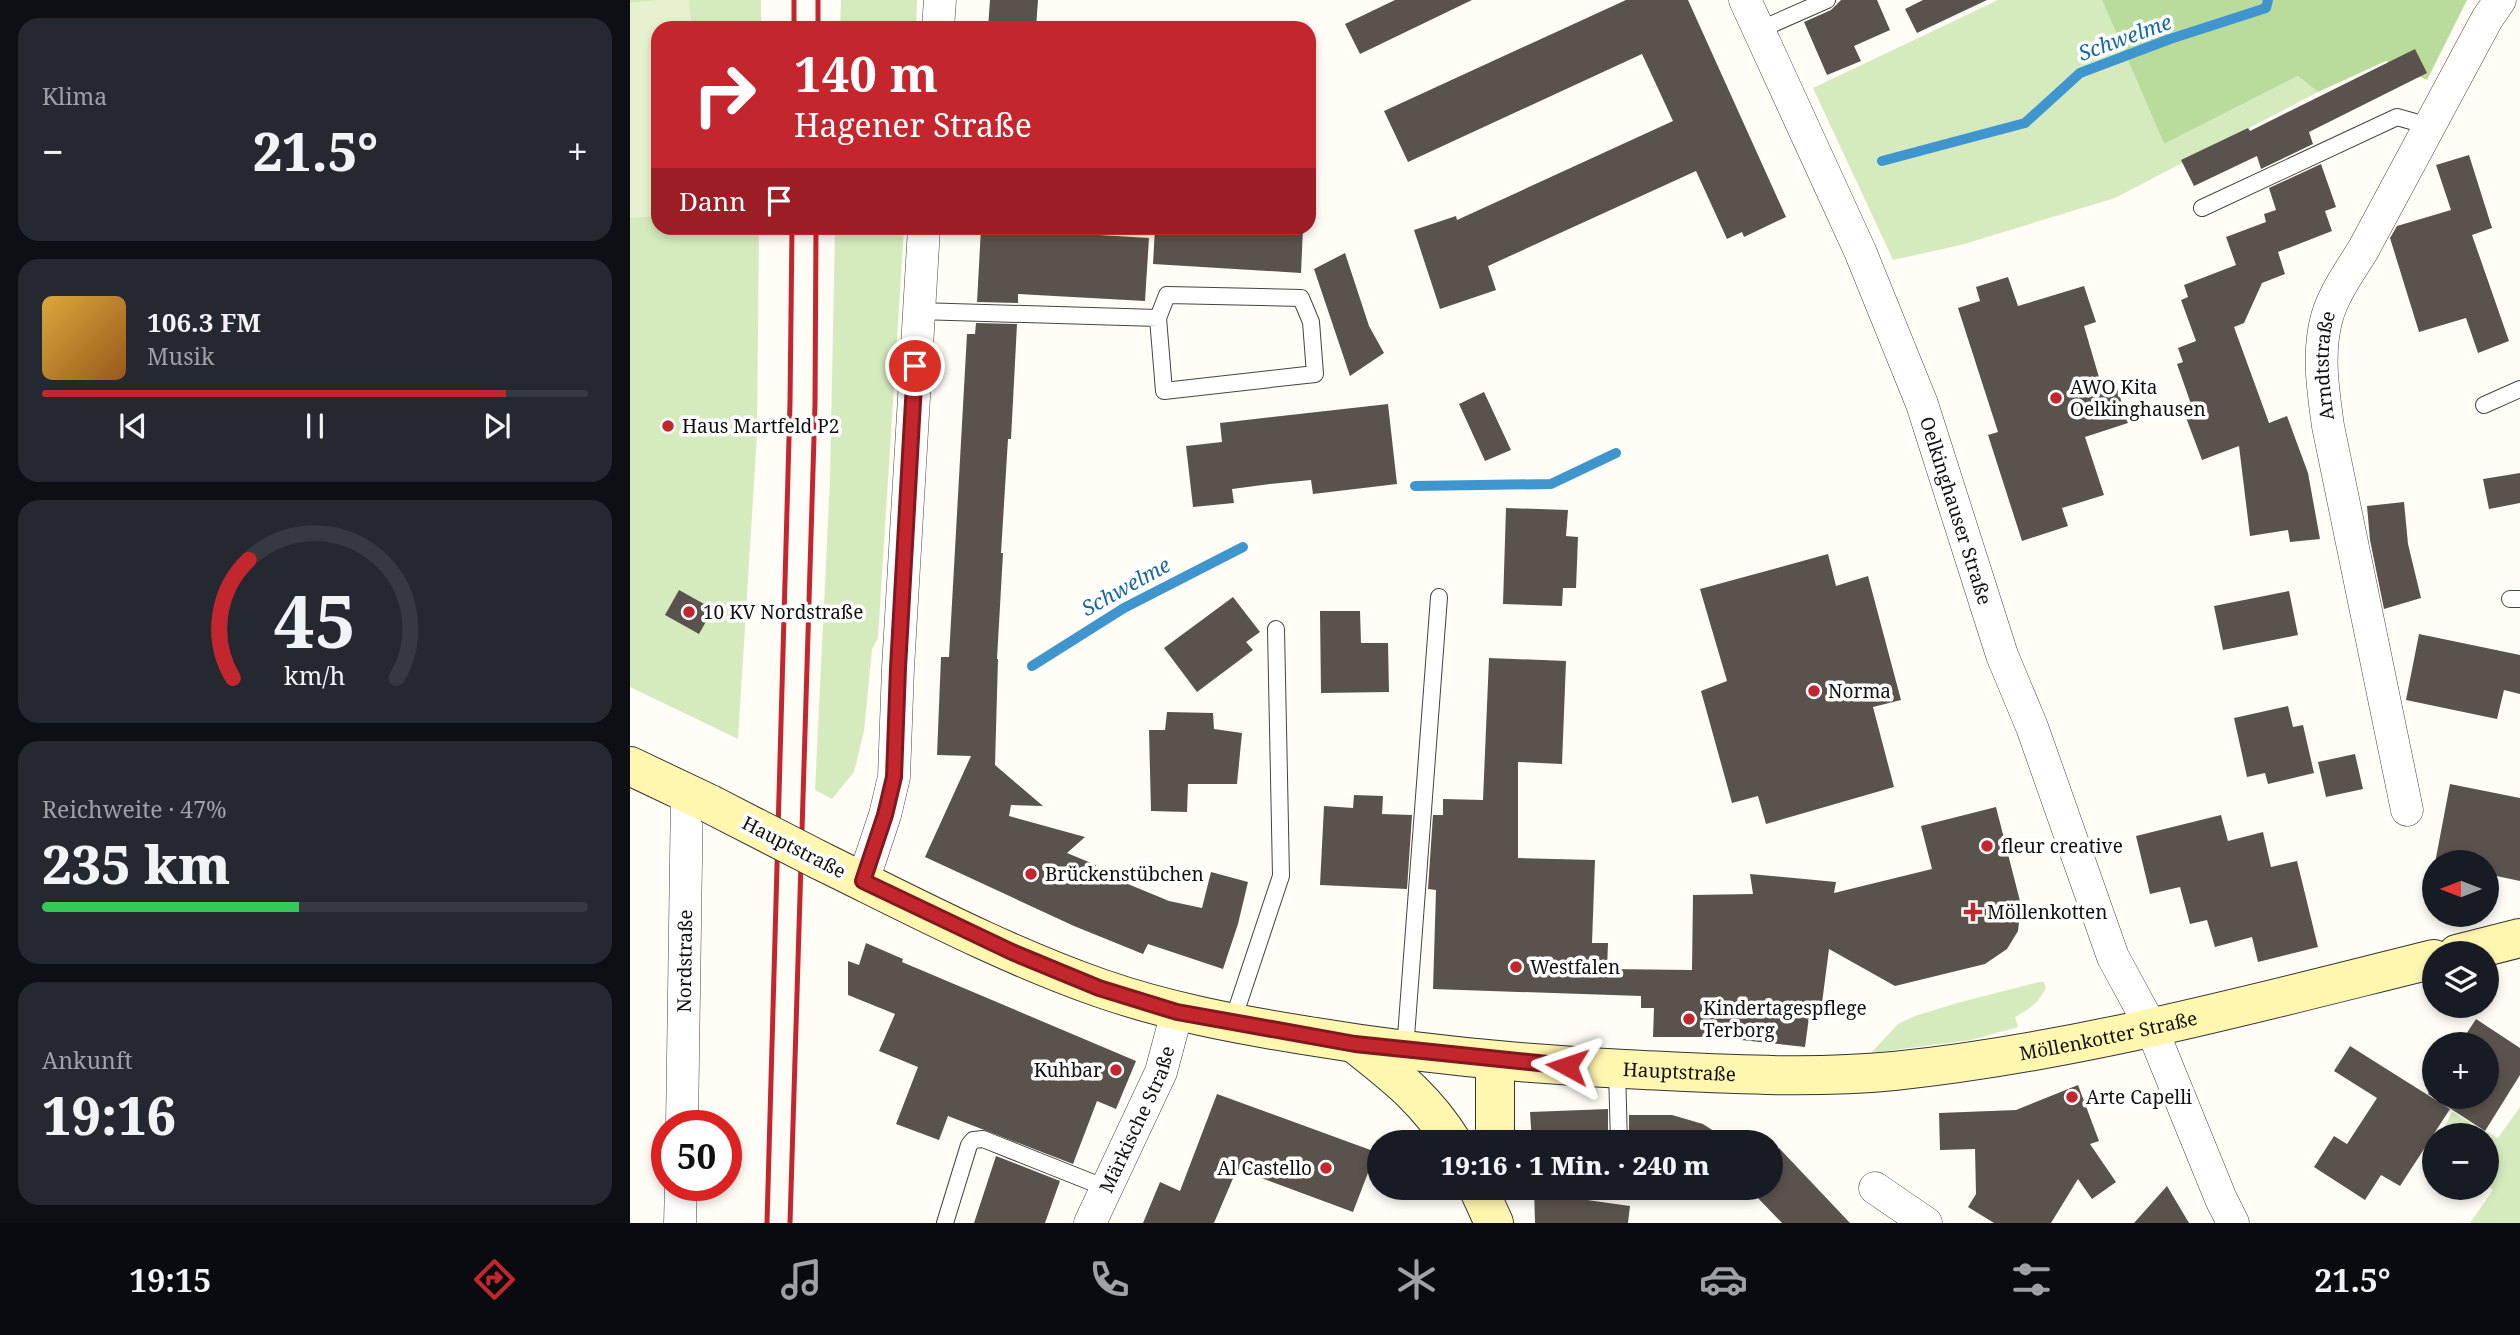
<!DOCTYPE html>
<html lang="de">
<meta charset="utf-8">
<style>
:root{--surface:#171b24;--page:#242831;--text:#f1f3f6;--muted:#9ea1a6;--line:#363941;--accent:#c4262e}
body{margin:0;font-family:"Noto Serif",serif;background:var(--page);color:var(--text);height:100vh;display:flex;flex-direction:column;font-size:26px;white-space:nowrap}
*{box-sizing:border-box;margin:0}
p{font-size:23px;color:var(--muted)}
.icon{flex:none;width:38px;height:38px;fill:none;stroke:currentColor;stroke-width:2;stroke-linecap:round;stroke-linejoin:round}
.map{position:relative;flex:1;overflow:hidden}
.side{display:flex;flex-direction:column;gap:18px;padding:18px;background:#0d0f14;width:630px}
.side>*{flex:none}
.banner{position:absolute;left:21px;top:21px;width:665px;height:214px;border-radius:21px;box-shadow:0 4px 10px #0003;background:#c4262e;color:#fff;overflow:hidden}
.needle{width:46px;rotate:270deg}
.fabs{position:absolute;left:1792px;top:850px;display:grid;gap:14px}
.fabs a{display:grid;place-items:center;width:77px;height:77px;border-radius:50%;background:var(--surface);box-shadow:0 4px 10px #0003;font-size:35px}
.speed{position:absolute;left:21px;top:1110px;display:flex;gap:14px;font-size:35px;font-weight:700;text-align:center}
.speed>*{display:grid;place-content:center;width:91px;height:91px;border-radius:50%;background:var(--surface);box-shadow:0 4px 10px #0003;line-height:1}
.speed .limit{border:10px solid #d22;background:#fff;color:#111}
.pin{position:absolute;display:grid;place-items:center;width:60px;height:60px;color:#fff;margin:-30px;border:4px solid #fff;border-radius:50%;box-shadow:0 2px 7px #0007}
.me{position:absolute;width:77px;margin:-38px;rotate:275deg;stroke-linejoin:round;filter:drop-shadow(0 0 5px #0008)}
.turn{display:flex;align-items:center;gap:24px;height:147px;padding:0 28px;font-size:32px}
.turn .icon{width:91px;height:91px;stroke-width:2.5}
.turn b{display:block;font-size:49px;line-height:60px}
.then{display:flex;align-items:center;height:66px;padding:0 28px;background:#0003;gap:14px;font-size:26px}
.big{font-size:52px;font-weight:800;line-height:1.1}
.side .widget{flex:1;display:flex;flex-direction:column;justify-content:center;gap:10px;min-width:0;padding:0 24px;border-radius:21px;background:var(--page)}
.side .dial{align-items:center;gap:0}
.dial svg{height:182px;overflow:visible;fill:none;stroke:var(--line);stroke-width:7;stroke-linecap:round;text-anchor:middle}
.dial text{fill:var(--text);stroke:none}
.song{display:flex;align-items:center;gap:21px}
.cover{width:84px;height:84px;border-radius:10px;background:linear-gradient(135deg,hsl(40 70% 55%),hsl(30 70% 35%))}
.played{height:7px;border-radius:4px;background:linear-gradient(90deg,var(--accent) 85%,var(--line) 85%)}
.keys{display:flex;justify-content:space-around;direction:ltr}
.heat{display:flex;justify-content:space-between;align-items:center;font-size:38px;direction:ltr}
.charge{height:10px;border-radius:5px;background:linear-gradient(90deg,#34c759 47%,var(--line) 0)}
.trip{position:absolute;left:737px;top:1130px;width:416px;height:70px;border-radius:35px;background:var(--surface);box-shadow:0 4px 10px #0003;font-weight:800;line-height:70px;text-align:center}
.menu{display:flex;height:112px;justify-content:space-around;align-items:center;background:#090b0e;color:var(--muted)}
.menu .icon{width:49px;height:49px}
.menu .active{color:var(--accent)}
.menu b{font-size:32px;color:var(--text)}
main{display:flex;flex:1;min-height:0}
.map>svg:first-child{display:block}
.green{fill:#d5ebbd}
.forest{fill:#b9dc9c}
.pitch{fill:#e6f2cf}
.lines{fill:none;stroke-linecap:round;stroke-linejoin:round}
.stream{stroke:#3f96cf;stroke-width:10}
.building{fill:#5a524d}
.service-casing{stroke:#444;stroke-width:18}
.minor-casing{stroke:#444;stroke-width:33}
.secondary-casing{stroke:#333;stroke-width:40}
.service{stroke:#fff;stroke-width:16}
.minor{stroke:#fff;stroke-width:32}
.secondary{stroke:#fff6b0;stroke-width:38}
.rail{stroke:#c4262e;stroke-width:5}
.secondary-bridge-casing{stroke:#333;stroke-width:40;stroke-linecap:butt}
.secondary-bridge{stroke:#fff6b0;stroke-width:38}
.route-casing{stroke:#7f191e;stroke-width:18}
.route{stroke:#c4262e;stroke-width:12}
.poi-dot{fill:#c4262e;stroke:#fff;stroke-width:2.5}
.labels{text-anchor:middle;stroke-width:7;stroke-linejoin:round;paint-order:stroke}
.street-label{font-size:19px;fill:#111;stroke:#fff}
.poi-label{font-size:19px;fill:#111;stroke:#fff;text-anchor:start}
.water-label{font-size:21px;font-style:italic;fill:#1768a6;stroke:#fff}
</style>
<main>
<section class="side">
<div class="widget"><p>Klima</p>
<div class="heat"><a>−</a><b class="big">21.5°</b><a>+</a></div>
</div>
<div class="widget">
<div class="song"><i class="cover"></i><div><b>106.3 FM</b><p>Musik</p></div></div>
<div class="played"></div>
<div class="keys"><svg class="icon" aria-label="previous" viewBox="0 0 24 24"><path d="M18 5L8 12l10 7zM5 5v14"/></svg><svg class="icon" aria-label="pause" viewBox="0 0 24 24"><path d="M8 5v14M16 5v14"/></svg><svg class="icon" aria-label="next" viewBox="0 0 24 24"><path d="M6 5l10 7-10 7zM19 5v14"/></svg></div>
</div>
<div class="widget dial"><svg viewBox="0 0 100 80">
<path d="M14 69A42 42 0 1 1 86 69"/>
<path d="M14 69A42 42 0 0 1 21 17" stroke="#c4262e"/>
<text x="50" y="56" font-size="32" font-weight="700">45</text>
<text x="50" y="72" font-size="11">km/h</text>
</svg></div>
<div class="widget"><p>Reichweite · 47%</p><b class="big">235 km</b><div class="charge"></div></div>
<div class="widget"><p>Ankunft</p><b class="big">19:16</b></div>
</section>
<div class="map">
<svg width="1890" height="1223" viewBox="0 0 1890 1223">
<rect width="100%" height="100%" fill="#fffdf5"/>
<!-- green -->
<path class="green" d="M 0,0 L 131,0 L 131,28 L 28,28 L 28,228 L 129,228 L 127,435 L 108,739 L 0,687 Z
M 211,0 L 287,0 L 286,28 L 210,28 Z
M 1368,0 L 1472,0 L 1534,144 L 1668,76 L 1688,92 L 1485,198 L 1331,245 L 1263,260 L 1183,88 Z
M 205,228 L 274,228 L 248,638 L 242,649 L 234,731 L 224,772 L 202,799 L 185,790 L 200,481 Z
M 1409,982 L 1414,982 L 1416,988 C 1408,1003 1400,1009 1385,1017 L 1388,1027 L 1341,1040 L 1241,1053 L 1268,1024 L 1285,1016 L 1327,1003 Z
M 1890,1107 L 1890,1223 L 1840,1223 L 1863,1190 L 1857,1185 L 1857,1136 L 1810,1136 L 1822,1112 L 1868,1138 Z"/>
<!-- forest -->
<path class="forest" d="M 1472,0 L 1837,0 L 1797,80 L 1756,61 L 1688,92 L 1668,76 L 1534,144 Z"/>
<!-- pitch -->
<path class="pitch" d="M 30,0 L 59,0 L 62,28 L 28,28 L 28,216 L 0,218 L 0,3 Z"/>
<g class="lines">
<!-- stream -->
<path class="stream" d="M 1252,161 L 1395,123 L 1450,73 L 1540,39 L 1636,8 L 1638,0
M 785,486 L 921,484 L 986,453
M 402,666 L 494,608 L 613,547"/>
</g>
<!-- building -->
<path class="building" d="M 360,0 L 408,0 L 406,28 L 358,28 Z
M 765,0 L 842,0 L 730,54 L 715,24 Z
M 996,0 L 1058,0 L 1156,217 L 1114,237 L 1112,232 L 1097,239 L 1066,171 L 858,266 L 866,290 L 810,309 L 784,230 L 826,216 L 827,220 L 1043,121 L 1012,54 L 778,162 L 754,111 Z
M 1211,0 L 1247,0 L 1260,30 L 1224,46 L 1231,61 L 1197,75 L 1174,22 L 1201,10 Z
M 1293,0 L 1357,0 L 1287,33 L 1275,9 Z
M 1785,49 L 1797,73 L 1679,132 L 1683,144 L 1631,169 L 1627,156 L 1564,186 L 1551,160 L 1618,128 L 1620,131 Z
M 1839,155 L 1862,228 L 1842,235 L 1879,341 L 1848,353 L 1836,318 L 1789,332 L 1760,238 L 1767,226 L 1821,210 L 1806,165 Z
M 1691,164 L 1706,207 L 1695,211 L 1702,231 L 1648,252 L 1655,274 L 1632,283 L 1614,323 L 1604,327 L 1639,423 L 1657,416 L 1678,473 L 1690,539 L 1660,542 L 1658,530 L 1620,536 L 1609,446 L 1572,460 L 1552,407 L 1561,404 L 1547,364 L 1553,362 L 1548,348 L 1566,341 L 1551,300 L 1558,297 L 1554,285 L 1606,265 L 1596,237 L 1636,222 L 1634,214 L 1646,210 L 1639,188 Z
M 351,228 L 519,238 L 515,301 L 388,294 L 388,303 L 347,302 Z
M 525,228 L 673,228 L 671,273 L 523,264 Z
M 715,253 L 739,326 L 754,353 L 720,376 L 684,269 Z
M 1378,277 L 1388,306 L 1454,286 L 1466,322 L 1454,326 L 1473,391 L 1487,387 L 1498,423 L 1455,437 L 1474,495 L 1432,508 L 1438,526 L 1392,541 L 1358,435 L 1368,432 L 1328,308 L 1350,301 L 1346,287 Z
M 346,323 L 387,324 L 381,439 L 378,439 L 371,553 L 373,553 L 367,659 L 368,659 L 365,765 L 413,806 L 381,805 L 379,816 L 455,837 L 437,853 L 466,865 L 464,870 L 539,901 L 572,908 L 581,872 L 618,882 L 608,924 L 593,969 L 518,944 L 513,954 L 444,926 L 295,857 L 341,756 L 307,755 L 311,657 L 319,657 L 337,334 L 345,334 Z
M 854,392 L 881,450 L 855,461 L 829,404 Z
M 758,404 L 767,484 L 683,494 L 681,480 L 640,484 L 602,489 L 604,503 L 563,507 L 556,446 L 592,442 L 590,423 Z
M 1890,473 L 1890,503 L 1859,509 L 1853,479 Z
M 1774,502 L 1778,544 L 1791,598 L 1754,609 L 1740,540 L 1737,506 Z
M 876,508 L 938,510 L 936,536 L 948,537 L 946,588 L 933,588 L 932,606 L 873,604 Z
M 1198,554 L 1206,586 L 1238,576 L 1271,700 L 1243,707 L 1264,787 L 1136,824 L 1128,796 L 1102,803 L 1071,691 L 1097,681 L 1070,589 Z
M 49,590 L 83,609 L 69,634 L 35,615 Z
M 1659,591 L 1668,635 L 1593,650 L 1584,606 Z
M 603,597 L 630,632 L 616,642 L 623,650 L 567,692 L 534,648 Z
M 690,611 L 730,611 L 731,643 L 758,643 L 759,692 L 691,693 Z
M 1789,634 L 1890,655 L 1890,694 L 1874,690 L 1867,719 L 1776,700 Z
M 859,658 L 936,661 L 932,764 L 888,762 L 888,858 L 965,860 L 962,943 L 978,943 L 977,969 L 1062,970 L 1063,895 L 1123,894 L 1120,874 L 1206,882 L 1204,893 L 1302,869 L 1291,826 L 1366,807 L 1391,905 L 1388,931 L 1377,949 L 1355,964 L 1265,986 L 1199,949 L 1192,1003 L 1181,1002 L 1175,1047 L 1084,1037 L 1023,1037 L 1024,1008 L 1011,1008 L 1011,996 L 803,989 L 806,890 L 798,889 L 803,815 L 813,815 L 813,799 L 853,800 Z
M 1658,706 L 1663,727 L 1673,725 L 1684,773 L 1638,784 L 1635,773 L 1617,777 L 1604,718 Z
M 537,712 L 583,713 L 584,729 L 612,733 L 607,784 L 558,784 L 557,812 L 521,811 L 519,730 L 535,730 Z
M 1725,754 L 1733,789 L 1696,797 L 1688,762 Z
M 1820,784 L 1890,798 L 1890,881 L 1857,874 L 1857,863 L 1805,863 Z
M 724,795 L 753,796 L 752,814 L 782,815 L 777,889 L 690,885 L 694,806 L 723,808 Z
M 1591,815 L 1598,841 L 1633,832 L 1641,867 L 1667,861 L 1688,947 L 1628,962 L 1622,937 L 1585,947 L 1577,920 L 1560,924 L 1550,887 L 1520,894 L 1506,836 Z
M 236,943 L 273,959 L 272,962 L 506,1061 L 486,1109 L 467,1101 L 443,1164 L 318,1116 L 309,1140 L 266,1124 L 288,1067 L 249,1051 L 265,1014 L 218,995 L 218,961 L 229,965 Z
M 1846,1019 L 1890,1048 L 1890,1075 L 1855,1131 L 1798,1094 L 1804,1084 L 1804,1097 L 1857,1097 L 1857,1045 L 1829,1045 Z
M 1720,1046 L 1820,1109 L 1770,1186 L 1751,1175 L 1735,1200 L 1684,1167 L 1704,1136 L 1717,1144 L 1747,1098 L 1704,1071 Z
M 1448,1085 L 1469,1141 L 1460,1144 L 1486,1182 L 1462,1199 L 1448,1179 L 1421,1223 L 1364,1223 L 1338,1207 L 1346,1194 L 1345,1149 L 1310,1150 L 1309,1113 L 1386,1110 Z
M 587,1094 L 746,1152 L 723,1212 L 607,1169 L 584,1223 L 513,1223 L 530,1182 L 550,1191 Z
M 978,1109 L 978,1143 L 902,1143 L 900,1112 Z
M 999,1115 L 1042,1115 L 1073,1124 L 1102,1143 L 999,1143 Z
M 1149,1148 L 1220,1223 L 1152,1223 L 1125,1195 L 1020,1194 L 1019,1188 L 1141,1188 L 1141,1168 L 1149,1174 Z
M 366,1156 L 430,1181 L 415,1223 L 344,1223 Z
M 1537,1186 L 1559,1223 L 1504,1223 Z
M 904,1188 L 942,1188 L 943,1198 L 1000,1206 L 998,1223 L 905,1223 Z"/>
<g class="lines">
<defs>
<path id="service" d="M 1129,30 L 1197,0
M 1572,208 L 1767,117 L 1799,126
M 288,311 L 528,318 L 537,295 L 671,298 L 681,322 L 685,374 L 534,391 L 528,318
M 1854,405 L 1890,389
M 1880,599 L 1890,599
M 602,1023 L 651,876 L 646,629
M 775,1050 L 809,597
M 987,1069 L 989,1143
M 315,1223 L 339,1145 L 343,1140 L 353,1139 L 476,1188"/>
<g id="minor">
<path id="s1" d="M 1115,0 L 1230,251 L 1292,404 L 1372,655 L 1402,727 L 1483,957 L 1521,1027 L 1591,1199 L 1603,1223"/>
<path d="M 308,28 L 310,0"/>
<path id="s2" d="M 1777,810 L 1698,426 C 1693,390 1687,353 1697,317 C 1704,293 1720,271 1733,250 L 1857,19 L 1870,0"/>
<path d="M 233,881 L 255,815 L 264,777 L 268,668 L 294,228"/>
<path id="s3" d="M 52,1125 L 57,794"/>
<path d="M 1245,1188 L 1296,1223"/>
<path d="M 50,1223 L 51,1185"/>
<path id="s4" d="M 460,1223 L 531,1072 L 547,1012"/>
</g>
<g id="secondary">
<path d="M 0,766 L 80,804"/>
<path id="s5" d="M 189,860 C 281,905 373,954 470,988 C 536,1011 604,1024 673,1035 C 786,1054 900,1065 1014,1070 C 1097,1074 1181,1079 1264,1071 C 1447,1052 1626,1003 1804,959"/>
<path d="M 1827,954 L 1890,938"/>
<path d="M 725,1044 C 765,1076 795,1098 823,1143"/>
<path d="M 865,1060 L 865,1143"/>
<path d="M 848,1188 L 864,1223"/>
</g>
</defs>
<!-- service casing -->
<use href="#service" class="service-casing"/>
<!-- minor casing -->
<use href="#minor" class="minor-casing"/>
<!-- secondary casing -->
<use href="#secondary" class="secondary-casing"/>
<!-- service -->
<use href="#service" class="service"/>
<!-- minor -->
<use href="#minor" class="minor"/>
<!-- secondary -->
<use href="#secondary" class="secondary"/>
<!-- rail -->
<path class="rail" d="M 164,28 L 164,0
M 188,28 L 188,0
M 137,1223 L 160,403 L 162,228
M 160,1223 L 185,405 L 186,228"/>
<defs>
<path id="secondary-bridge" d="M 80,804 L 189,860"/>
</defs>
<!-- secondary-bridge casing -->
<use href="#secondary-bridge" class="secondary-bridge-casing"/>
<!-- secondary-bridge -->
<use href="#secondary-bridge" class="secondary-bridge"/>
</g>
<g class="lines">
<defs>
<path id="route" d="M 285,366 L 268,668 L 264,777 L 255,815 L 233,881 L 382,952 L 469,988 L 547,1012 L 725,1044 L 937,1066"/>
</defs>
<!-- route casing -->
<use href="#route" class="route-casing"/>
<!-- route -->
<use href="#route" class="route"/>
</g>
<!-- markers -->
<g class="poi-dot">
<circle cx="1426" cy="398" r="7"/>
<circle cx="38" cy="426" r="7"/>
<circle cx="59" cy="612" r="7"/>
<circle cx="1184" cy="691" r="7"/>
<circle cx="1357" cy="846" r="7"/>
<circle cx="401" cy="874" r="7"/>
<path d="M1339.5 901.5h7v7h7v7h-7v7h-7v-7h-7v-7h7z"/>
<circle cx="886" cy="967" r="7"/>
<circle cx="1059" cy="1019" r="7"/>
<circle cx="486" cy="1070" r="7"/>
<circle cx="1442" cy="1097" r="7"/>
<circle cx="696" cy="1168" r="7"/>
</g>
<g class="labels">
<!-- street labels -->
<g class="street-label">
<text dy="7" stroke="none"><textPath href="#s2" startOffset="453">Arndtstraße</textPath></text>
<text dy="7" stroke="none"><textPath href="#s1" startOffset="553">Oelkinghauser Straße</textPath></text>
<text transform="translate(164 847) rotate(27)" y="7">Hauptstraße</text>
<text dy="7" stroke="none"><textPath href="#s3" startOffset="164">Nordstraße</textPath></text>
<text dy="7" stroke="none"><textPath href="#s5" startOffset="1328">Möllenkotter Straße</textPath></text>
<text dy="7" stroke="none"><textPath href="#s5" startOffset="896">Hauptstraße</textPath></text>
<text dy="7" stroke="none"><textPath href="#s4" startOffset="114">Märkische Straße</textPath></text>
</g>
<!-- poi labels -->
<g class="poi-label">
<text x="1440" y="394">AWO Kita<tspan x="1440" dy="22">Oelkinghausen</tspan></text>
<text x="52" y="433">Haus Martfeld P2</text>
<text x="73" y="619">10 KV Nordstraße</text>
<text x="1198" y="698">Norma</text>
<text x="1371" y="853">fleur creative</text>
<text x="415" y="881">Brückenstübchen</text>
<text x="1357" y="919">Möllenkotten</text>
<text x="900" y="974">Westfalen</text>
<text x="1073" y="1015">Kindertagespflege<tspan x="1073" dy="22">Terborg</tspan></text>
<text x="472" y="1077" text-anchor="end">Kuhbar</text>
<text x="1456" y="1104">Arte Capelli</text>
<text x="682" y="1175" text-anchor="end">Al Castello</text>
</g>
<!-- water labels -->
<g class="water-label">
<text transform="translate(1495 38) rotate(-20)" y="7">Schwelme</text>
<text transform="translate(496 587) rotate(-29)" y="7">Schwelme</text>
</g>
</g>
</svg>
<div class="fabs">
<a><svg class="needle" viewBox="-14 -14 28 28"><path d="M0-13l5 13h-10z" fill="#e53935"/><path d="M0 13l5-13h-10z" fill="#9ea1a6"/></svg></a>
<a><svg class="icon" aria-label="layers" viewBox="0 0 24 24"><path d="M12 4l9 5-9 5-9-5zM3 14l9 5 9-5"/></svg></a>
<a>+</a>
<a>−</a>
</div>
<div class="speed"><div class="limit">50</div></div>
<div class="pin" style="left:285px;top:366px;background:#d93025"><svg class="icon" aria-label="arrive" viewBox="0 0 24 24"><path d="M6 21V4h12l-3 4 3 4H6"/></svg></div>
<svg class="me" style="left:937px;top:1066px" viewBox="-20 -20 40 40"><path d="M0-17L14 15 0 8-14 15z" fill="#c4262e" stroke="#fff" stroke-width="4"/></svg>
<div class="trip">19:16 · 1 Min. · 240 m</div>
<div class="banner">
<div class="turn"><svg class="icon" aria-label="right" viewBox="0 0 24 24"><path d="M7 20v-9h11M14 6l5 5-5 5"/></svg><div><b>140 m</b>Hagener Straße</div></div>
<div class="then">Dann<svg class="icon" aria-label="arrive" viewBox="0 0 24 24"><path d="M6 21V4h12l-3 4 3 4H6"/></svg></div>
</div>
</div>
</main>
<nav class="menu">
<b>19:15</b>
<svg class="icon active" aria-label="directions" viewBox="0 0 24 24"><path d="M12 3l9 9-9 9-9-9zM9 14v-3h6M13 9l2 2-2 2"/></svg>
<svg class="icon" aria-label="music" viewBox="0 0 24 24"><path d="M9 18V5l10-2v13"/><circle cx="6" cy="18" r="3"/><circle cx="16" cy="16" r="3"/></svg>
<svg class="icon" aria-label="phone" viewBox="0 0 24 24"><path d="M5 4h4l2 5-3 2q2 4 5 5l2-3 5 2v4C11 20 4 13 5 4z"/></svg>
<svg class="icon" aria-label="climate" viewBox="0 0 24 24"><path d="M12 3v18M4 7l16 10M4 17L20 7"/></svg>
<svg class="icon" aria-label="car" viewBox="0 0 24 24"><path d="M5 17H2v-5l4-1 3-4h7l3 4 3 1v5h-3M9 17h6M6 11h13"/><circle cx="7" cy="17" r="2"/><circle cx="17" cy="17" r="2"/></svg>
<svg class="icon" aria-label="filters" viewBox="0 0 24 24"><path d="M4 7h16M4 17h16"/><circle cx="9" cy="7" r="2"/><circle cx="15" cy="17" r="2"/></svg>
<b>21.5°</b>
</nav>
